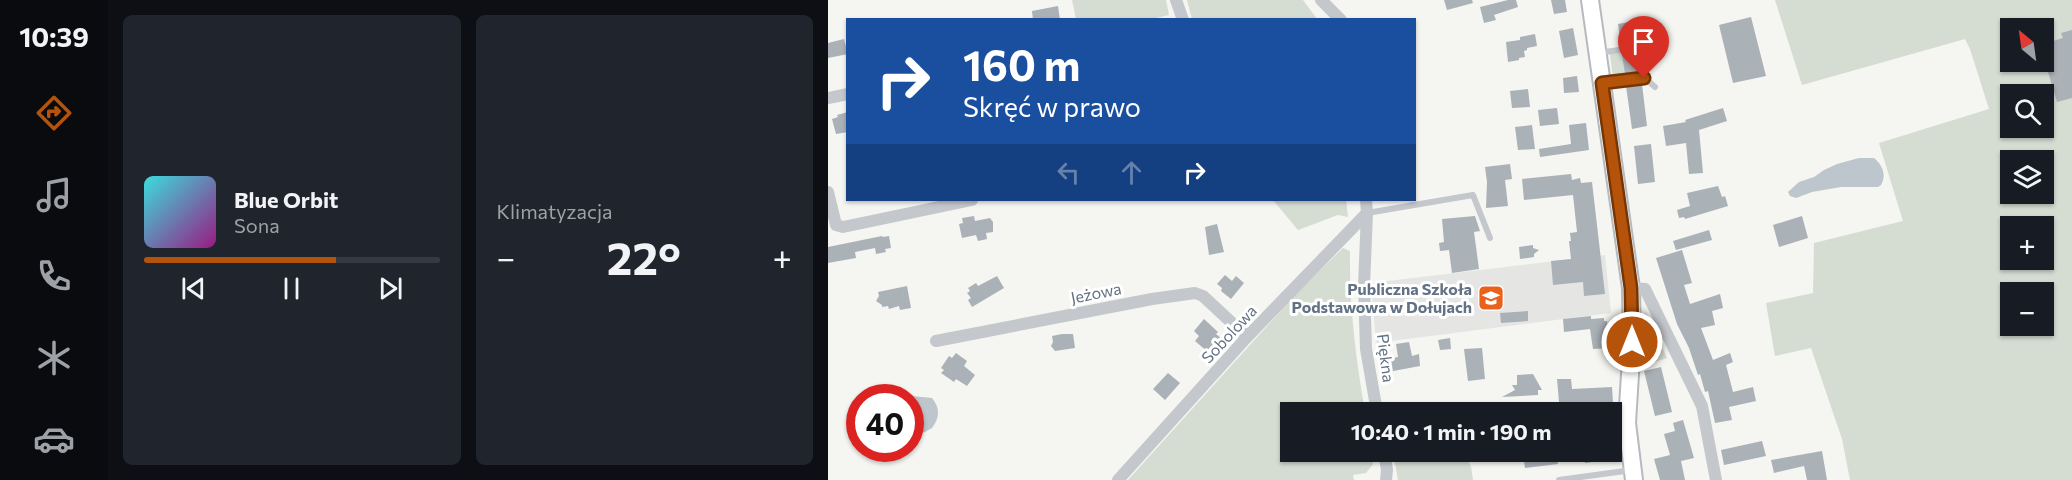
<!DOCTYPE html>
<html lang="pl">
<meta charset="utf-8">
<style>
:root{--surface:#171b24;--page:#20242c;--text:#f1f3f6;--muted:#9ea1a6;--line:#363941;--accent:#b45309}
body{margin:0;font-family:Commissioner,sans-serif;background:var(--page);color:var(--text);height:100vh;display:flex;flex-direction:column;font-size:22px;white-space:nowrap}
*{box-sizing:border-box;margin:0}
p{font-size:20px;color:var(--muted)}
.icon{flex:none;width:33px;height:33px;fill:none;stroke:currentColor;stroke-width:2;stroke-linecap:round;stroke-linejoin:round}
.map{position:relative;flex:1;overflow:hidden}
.side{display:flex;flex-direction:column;gap:15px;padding:15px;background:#0d0f14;width:720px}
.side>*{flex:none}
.banner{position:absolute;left:18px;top:18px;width:570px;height:183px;border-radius:0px;box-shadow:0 2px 4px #0004;background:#1a4fa0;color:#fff;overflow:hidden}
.needle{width:39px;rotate:331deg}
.fabs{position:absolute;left:1172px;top:18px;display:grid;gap:12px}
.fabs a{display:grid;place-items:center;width:54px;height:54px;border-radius:0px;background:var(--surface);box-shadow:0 2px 4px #0004;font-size:30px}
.speed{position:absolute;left:18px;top:384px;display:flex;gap:12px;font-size:30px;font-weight:700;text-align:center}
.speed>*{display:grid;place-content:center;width:78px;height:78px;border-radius:50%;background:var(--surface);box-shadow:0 2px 4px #0004;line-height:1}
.speed .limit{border:9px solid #d22;background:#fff;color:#111}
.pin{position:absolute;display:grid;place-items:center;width:51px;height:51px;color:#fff;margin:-62px -26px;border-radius:50% 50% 50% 0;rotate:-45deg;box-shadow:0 0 6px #0007}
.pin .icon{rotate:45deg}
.me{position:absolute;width:66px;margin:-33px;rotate:0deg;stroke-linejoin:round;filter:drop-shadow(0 0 4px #0008)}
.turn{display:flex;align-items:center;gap:21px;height:126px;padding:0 18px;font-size:27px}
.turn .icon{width:78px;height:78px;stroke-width:2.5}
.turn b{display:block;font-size:42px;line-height:51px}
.lanes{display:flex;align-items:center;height:57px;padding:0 18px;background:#0003;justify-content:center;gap:30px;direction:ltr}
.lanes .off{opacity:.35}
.big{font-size:45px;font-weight:700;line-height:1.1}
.side .widget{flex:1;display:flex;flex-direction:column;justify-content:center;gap:9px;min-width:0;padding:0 21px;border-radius:9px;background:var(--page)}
.song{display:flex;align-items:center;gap:18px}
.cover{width:72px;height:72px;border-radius:9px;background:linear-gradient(135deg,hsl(180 70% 55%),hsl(310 70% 35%))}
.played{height:6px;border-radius:3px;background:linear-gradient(90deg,var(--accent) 65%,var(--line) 65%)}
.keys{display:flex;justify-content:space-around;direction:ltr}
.heat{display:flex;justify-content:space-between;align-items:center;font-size:33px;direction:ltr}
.side .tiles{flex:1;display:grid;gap:15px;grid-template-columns:repeat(2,1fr)}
.trip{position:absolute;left:452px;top:402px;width:342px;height:60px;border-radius:0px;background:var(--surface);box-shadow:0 2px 4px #0004;font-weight:700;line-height:60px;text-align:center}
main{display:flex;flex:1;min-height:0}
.tab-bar{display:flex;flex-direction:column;width:108px;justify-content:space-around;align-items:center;background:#090b0e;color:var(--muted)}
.tab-bar .icon{width:42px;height:42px}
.tab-bar .selected{color:var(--accent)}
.tab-bar b{font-size:27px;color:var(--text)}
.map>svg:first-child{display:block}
.built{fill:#e5e6e4}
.green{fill:#d5dcd2;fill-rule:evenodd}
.water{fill:#bdc6cd}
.building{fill:#aab1b7}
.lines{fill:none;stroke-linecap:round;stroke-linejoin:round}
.secondary-casing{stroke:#b6babf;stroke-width:20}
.lane{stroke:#c4c7cb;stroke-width:6}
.street{stroke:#c4c7cb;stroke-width:12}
.secondary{stroke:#fff;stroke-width:16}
.route-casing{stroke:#753606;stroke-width:15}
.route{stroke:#b45309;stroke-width:10}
.labels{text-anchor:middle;stroke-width:6;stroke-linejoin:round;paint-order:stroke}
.poi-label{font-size:16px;font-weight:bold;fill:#627183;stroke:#fff;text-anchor:end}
.street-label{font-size:16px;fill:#627183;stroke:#fff}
</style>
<main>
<nav class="tab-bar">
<b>10:39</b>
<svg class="icon selected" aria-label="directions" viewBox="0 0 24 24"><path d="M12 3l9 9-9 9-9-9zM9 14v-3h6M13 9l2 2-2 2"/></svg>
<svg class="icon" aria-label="music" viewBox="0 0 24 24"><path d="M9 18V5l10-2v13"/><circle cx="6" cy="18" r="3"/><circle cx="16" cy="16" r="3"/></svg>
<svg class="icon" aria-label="phone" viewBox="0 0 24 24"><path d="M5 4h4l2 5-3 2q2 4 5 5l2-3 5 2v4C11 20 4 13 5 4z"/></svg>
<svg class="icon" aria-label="climate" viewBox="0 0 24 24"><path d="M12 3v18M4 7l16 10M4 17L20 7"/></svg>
<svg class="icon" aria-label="car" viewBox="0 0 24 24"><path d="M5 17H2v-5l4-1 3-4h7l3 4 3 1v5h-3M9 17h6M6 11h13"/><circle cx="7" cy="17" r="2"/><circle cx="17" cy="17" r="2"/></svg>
</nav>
<section class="side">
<div class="tiles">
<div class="widget">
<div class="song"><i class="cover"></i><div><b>Blue Orbit</b><p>Sona</p></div></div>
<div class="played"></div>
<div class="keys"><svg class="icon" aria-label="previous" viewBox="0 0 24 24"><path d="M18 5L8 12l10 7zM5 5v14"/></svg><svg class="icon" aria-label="pause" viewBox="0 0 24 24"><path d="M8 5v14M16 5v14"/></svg><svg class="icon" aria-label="next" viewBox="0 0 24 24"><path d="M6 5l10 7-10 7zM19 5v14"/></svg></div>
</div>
<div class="widget"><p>Klimatyzacja</p>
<div class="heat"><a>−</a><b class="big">22°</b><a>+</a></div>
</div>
</div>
</section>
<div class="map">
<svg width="1244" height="480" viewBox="0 0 1244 480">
<rect width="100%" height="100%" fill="#f5f5f1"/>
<!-- built -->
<path class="built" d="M 777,255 L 783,313 L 548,343 L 543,283 Z"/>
<!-- green -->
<path class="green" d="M 244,0 L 338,0 L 341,15 L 319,20 L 248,19 Z
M 359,0 L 475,0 L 489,19 L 364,19 Z
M 947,0 L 1244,0 L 1244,480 L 1022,480 L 1014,439 L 983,348 L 947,356 L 938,303 L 985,293 L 986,243 L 1075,221 L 1051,143 L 1161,109 L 1142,49 L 1137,39 L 974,85 ZM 1182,28 L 1215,28 L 1215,62 L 1182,62 ZM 1182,94 L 1215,94 L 1215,128 L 1182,128 ZM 1182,160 L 1215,160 L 1215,194 L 1182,194 ZM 1182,226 L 1215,226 L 1215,260 L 1182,260 ZM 1182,292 L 1215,292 L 1215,326 L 1182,326 Z
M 794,52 L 797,78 L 785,79 L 782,54 Z
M 445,200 L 518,200 L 520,217 L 510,215 L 470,230 Z
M 515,248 L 522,251 C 521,306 528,359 537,412 L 462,412 L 462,452 L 543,452 L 545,464 L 538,473 L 525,475 L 526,480 L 300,480 L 468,294 Z
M 817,312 L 839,358 L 811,367 Z
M 565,452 L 637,452 L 643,467 L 645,480 L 570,480 Z"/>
<!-- water -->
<path class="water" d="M 1031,158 L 1046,158 C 1054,165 1059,174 1053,185 L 1050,187 L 1013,187 L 984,192 L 968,198 L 962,196 L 960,192 L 971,182 L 986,177 L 996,170 L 1009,164 Z
M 84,396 L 104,398 C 112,408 112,417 104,428 L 97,432 L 83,434 L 81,397 Z"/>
<!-- building -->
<path class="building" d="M 616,0 L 644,0 L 645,3 L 619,10 Z
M 680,0 L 688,0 L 690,7 L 666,15 L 668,20 L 656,23 L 652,7 Z
M 723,0 L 737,0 L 739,12 L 726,14 Z
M 230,6 L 232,20 L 205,20 L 204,11 Z
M 923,17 L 938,76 L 905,83 L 891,25 Z
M 807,21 L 808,33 L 832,30 L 834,40 L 793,44 L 790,24 Z
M 745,28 L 750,55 L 736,58 L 731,31 Z
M 1244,30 L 1244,98 L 1229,102 L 1215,55 L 1215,44 L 1235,38 L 1233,33 Z
M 707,34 L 709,46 L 699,48 L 699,50 L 696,51 L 697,57 L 691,58 L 691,60 L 680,62 L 678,42 L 692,40 L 692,37 Z
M 16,39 L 20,54 L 0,58 L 0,43 Z
M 812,52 L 814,73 L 797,75 L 794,55 Z
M 749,76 L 751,92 L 736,93 L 735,78 Z
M 814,84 L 819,126 L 804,129 L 798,86 Z
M 700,89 L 702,107 L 684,108 L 682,91 Z
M 729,108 L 731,124 L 712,126 L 710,110 Z
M 895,108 L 899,121 L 871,130 L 875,173 L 861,174 L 858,143 L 838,146 L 835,126 L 858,122 L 857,120 Z
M 20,112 L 20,132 L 8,134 L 4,119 L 10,117 L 9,115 Z
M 758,123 L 761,150 L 712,157 L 711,149 L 743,144 L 741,125 Z
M 704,125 L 707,149 L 690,150 L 687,127 Z
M 823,144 L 827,182 L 810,184 L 806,146 Z
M 682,164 L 684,179 L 677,180 L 680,206 L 658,208 L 659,182 L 657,167 Z
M 743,174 L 744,180 L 752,178 L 753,183 L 764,182 L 777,294 L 756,296 L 755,282 L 725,285 L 723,261 L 743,259 L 741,241 L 743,241 L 742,233 L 749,232 L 745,195 L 696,200 L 694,179 Z
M 890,186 L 894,197 L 897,196 L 900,206 L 857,219 L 856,217 L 851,218 L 849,210 L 862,206 L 859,193 Z
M 146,216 L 147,221 L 162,218 L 165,222 L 165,232 L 158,233 L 159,239 L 150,241 L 148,235 L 134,238 L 131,224 L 135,223 L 134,218 Z
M 647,216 L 652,231 L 646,232 L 651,269 L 624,273 L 621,250 L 612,251 L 611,243 L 616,242 L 614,219 Z
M 974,216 L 980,238 L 951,247 L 945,225 Z
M 389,224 L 396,252 L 381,255 L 377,227 Z
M 881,230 L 884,240 L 848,250 L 845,241 Z
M 54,236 L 55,237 L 61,236 L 63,248 L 57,249 L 58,252 L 48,254 L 47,248 L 27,252 L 28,258 L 0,263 L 0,247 Z
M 705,245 L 705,248 L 711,250 L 706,254 L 706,257 L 692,259 L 691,247 Z
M 854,250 L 864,283 L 856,285 L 862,304 L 892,294 L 895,308 L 884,311 L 887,325 L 873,328 L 885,360 L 902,353 L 905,362 L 898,365 L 905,392 L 925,387 L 928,401 L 901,407 L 904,420 L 887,423 L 880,391 L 877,392 L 872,374 L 870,375 L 861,348 L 849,324 L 828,258 Z
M 397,275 L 404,281 L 408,276 L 416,283 L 403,299 L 393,291 L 394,288 L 389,284 Z
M 169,276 L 176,288 L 144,307 L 140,300 L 143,298 L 139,293 L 142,291 L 140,288 L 148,283 L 150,286 Z
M 79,286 L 83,308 L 72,310 L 71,306 L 61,309 L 60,306 L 54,307 L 54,305 L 48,301 L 51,296 L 50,292 Z
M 700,311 L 700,321 L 673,323 L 672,313 Z
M 763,316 L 763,319 L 776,318 L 776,321 L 779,321 L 782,348 L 765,349 L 762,329 L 736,332 L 735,319 Z
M 376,319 L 390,332 L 388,334 L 394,339 L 381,353 L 367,341 L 371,336 L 366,331 Z
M 234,334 L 245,334 L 247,348 L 227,351 L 223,346 L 225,342 L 224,336 Z
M 622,338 L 623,349 L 612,350 L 610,340 Z
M 581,342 L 584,356 L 591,354 L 592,366 L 560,372 L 558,359 L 570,357 L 568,344 Z
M 654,348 L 657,379 L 640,381 L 636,349 Z
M 128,353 L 139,361 L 136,366 L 147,375 L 139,386 L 128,379 L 126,382 L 113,373 L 116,370 L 113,368 L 121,356 L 124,358 Z
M 833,367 L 844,412 L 827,416 L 816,371 Z
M 340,373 L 352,383 L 337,400 L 325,389 Z
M 705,374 L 714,390 L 710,390 L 710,395 L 674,397 L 687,390 L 684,385 L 689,385 L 689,375 Z
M 729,379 L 743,379 L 744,389 L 784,387 L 785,403 L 734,406 L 733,402 L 731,402 Z
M 855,420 L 866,458 L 853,461 L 857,480 L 832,480 L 826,459 L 842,455 L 836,434 L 847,431 L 845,423 Z
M 934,441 L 938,456 L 896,465 L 893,450 Z
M 994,451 L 999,480 L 979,480 L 976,466 L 946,473 L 943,460 Z
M 717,452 L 728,452 L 730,464 L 697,468 L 695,455 Z
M 756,452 L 777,452 L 778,460 L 757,463 Z"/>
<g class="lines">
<defs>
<path id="secondary" d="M 762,0 L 803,288 L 804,342 L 799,423 L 806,480"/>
</defs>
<!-- secondary casing -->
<use href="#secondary" class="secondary-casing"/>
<!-- lane -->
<path class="lane" d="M 771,53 L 817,46
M 775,83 L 817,78 L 827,87
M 539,213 L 645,195 L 662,238
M 731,480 L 804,470"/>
<!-- street -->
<path class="street" d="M 348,0 L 355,20
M 493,0 L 513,20
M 0,98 L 20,94
M 0,192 L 8,225 L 15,227 L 144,200
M 538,200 L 539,213 L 536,286 L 538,349 L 549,412
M 803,288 L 817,289 L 874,406 L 888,480
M 108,341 L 324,299 L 367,293 L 375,296 L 419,337
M 556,452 L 559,470 L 558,480
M 290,480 L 419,337 L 539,213"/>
<!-- secondary -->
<use href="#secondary" class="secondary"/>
</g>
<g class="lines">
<defs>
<path id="route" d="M 804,342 L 803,288 L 774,83 L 816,78"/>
</defs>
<!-- route casing -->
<use href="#route" class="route-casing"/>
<!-- route -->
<use href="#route" class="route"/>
</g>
<!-- icons -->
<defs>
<symbol id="school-square" viewBox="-11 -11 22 22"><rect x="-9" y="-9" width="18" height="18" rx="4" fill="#eb611b" stroke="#fff"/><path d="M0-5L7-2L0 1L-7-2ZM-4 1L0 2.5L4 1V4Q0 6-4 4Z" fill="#fff"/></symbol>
</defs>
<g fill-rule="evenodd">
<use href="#school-square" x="648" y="283" width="30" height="30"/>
</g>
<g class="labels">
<!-- poi labels -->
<g class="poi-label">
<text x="644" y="295">Publiczna Szkoła<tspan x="644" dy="18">Podstawowa w Dołujach</tspan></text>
</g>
<!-- street labels -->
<g class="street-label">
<text transform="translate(268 293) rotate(-11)" y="6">Jeżowa</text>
<text transform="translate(401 334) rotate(-47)" y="6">Sobolowa</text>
<text transform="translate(558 358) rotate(83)" y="6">Piękna</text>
</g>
</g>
</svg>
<div class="fabs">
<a><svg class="needle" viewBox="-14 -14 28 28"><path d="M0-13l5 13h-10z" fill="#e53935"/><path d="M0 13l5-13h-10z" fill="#9ea1a6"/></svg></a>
<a><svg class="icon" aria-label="search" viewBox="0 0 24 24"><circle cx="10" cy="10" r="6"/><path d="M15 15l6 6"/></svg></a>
<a><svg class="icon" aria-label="layers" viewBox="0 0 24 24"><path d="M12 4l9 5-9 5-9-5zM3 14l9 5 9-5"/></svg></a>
<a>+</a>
<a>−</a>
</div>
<div class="speed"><div class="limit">40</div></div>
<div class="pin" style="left:816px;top:78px;background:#d93025"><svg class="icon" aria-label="arrive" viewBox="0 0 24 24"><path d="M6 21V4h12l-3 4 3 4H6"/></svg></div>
<svg class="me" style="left:804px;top:342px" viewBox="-20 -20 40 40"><circle r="17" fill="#b45309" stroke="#fff" stroke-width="3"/><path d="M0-11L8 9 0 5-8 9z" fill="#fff"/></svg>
<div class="trip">10:40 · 1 min · 190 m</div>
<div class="banner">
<div class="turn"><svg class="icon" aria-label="right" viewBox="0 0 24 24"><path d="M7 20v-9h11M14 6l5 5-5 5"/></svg><div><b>160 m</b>Skręć w prawo</div></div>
<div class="lanes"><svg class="icon off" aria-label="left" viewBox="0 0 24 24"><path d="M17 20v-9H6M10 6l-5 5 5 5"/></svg><svg class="icon off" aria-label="ahead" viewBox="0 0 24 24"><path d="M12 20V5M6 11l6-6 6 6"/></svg><svg class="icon" aria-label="right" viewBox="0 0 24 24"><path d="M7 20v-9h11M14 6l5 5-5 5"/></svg></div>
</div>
</div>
</main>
